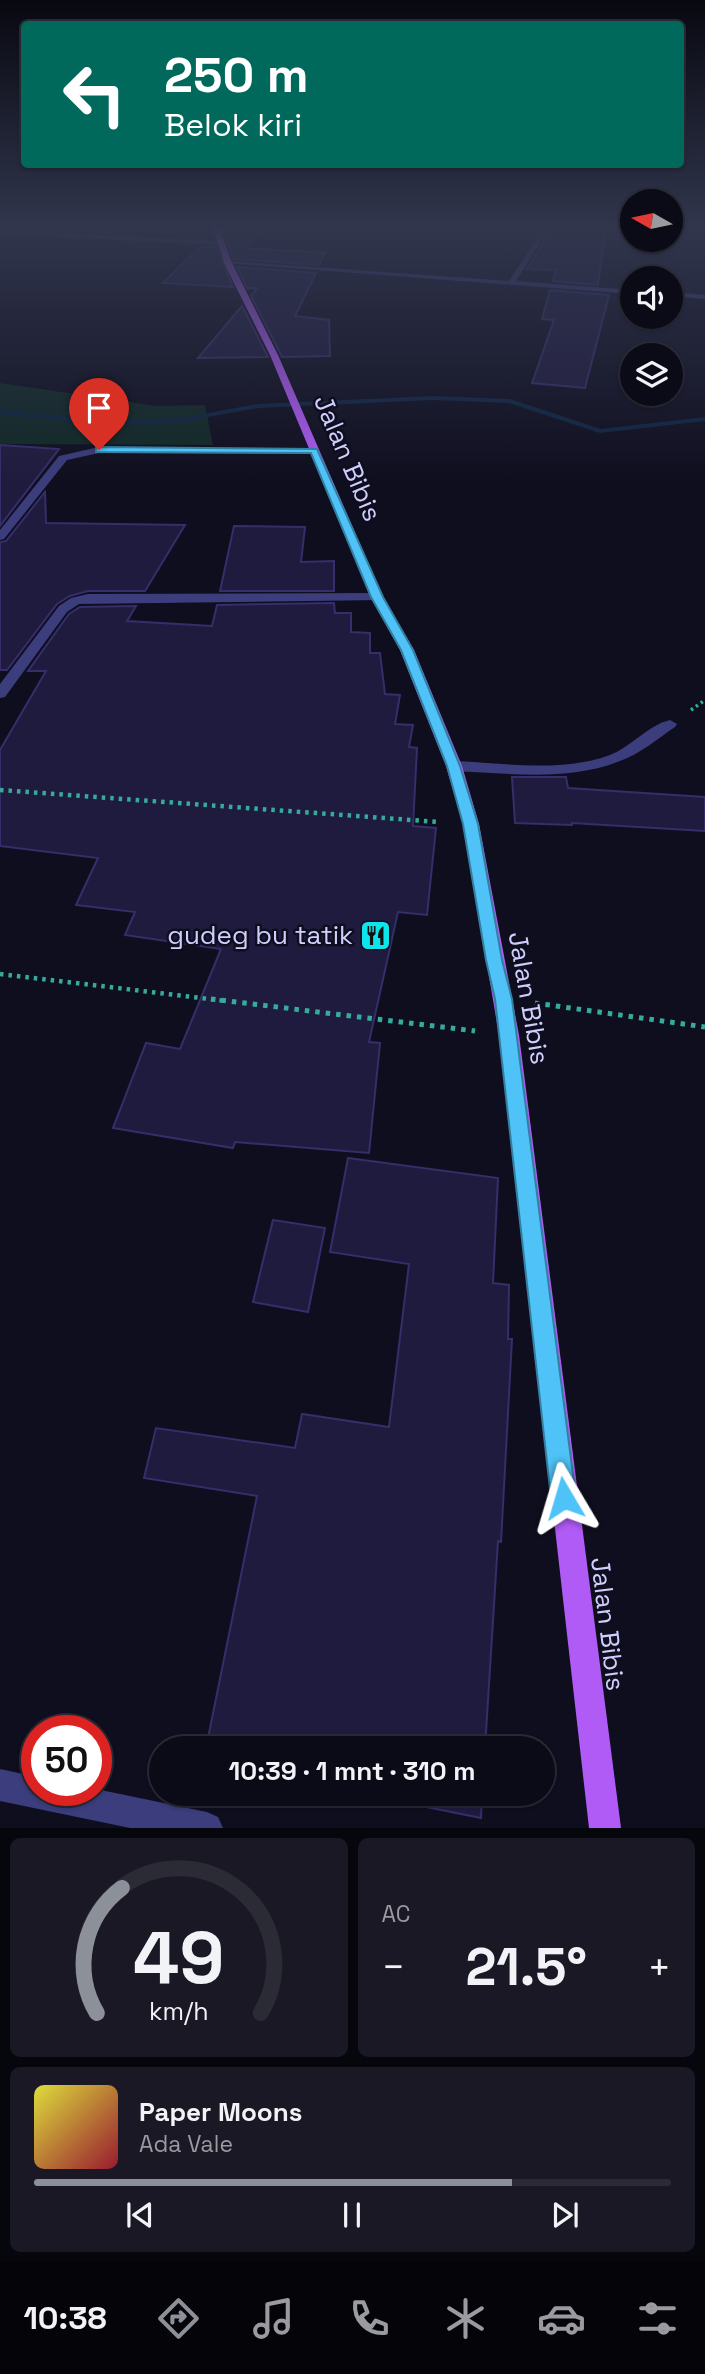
<!DOCTYPE html>
<html lang="id">
<meta charset="utf-8">
<style>
:root{--surface:#0b0a17;--page:#191824;--text:#f1f3f6;--muted:#9a9aa1;--line:#2b2b36;--accent:#8c9099}
body{margin:0;font-family:"Space Grotesk",sans-serif;background:var(--page);color:var(--text);height:100vh;display:flex;flex-direction:column;font-size:26px;white-space:nowrap}
*{box-sizing:border-box;margin:0}
p{font-size:23px;color:var(--muted)}
.icon{flex:none;width:38px;height:38px;fill:none;stroke:currentColor;stroke-width:2;stroke-linecap:round;stroke-linejoin:round}
.map{position:relative;height:1828px;overflow:hidden}
.drawer{display:flex;flex-direction:column;gap:10px;padding:10px;background:#06060d;flex:1}
.drawer>*{flex:none}
.banner{position:absolute;left:21px;top:21px;width:663px;height:147px;border-radius:7px;box-shadow:0 2px 5px #0004,0 0 0 2px var(--line);background:#00695c;color:#fff;overflow:hidden}
.needle{width:46px;rotate:279deg}
.controls{position:absolute;left:620px;top:189px;display:grid;gap:14px}
.controls a{display:grid;place-items:center;width:63px;height:63px;border-radius:50%;background:var(--surface);box-shadow:0 2px 5px #0004,0 0 0 2px var(--line);font-size:35px}
.speed{position:absolute;left:21px;top:1715px;display:flex;gap:14px;font-size:35px;font-weight:700;text-align:center}
.speed>*{display:grid;place-content:center;width:91px;height:91px;border-radius:50%;background:var(--surface);box-shadow:0 2px 5px #0004,0 0 0 2px var(--line);line-height:1}
.speed .limit{border:10px solid #d22;background:#fff;color:#111}
.pin{position:absolute;display:grid;place-items:center;width:60px;height:60px;color:#fff;margin:-72px -30px;border-radius:50% 50% 50% 0;rotate:-45deg;box-shadow:0 0 7px #0007}
.pin .icon{rotate:45deg}
.me{position:absolute;width:77px;margin:-38px;rotate:353deg;stroke-linejoin:round;filter:drop-shadow(0 0 5px #0008)}
.turn{display:flex;align-items:center;gap:24px;height:147px;padding:0 28px;font-size:32px}
.turn .icon{width:91px;height:91px;stroke-width:2.5}
.turn b{display:block;font-size:49px;line-height:60px}
.big{font-size:52px;font-weight:700;line-height:1.1}
.drawer .widget{flex:1;display:flex;flex-direction:column;justify-content:center;gap:10px;min-width:0;padding:0 24px;border-radius:10px;background:var(--page)}
.drawer .dial{align-items:center;gap:0}
.dial svg{height:182px;overflow:visible;fill:none;stroke:var(--line);stroke-width:7;stroke-linecap:round;text-anchor:middle}
.dial text{fill:var(--text);stroke:none}
.song{display:flex;align-items:center;gap:21px}
.cover{width:84px;height:84px;border-radius:10px;background:linear-gradient(135deg,hsl(60 70% 55%),hsl(350 70% 35%))}
.played{height:7px;border-radius:4px;background:linear-gradient(90deg,var(--accent) 75%,var(--line) 75%)}
.keys{display:flex;justify-content:space-around;direction:ltr}
.heat{display:flex;justify-content:space-between;align-items:center;font-size:38px;direction:ltr}
.drawer .tiles{flex:1;display:grid;gap:10px;grid-template-columns:1fr 1fr}
.widget:last-child{grid-column:span 2}
.trip{position:absolute;left:149px;top:1736px;width:406px;height:70px;border-radius:35px;background:var(--surface);box-shadow:0 2px 5px #0004,0 0 0 2px var(--line);font-weight:700;line-height:70px;text-align:center}
.tabs{display:flex;height:112px;justify-content:space-around;align-items:center;background:#040409;color:var(--muted)}
.tabs .icon{width:49px;height:49px}
.tabs .on{color:var(--accent)}
.tabs b{font-size:32px;color:var(--text)}
.map>svg:first-child{display:block}
.green{fill:#112926}
.lines{fill:none;stroke-linecap:round;stroke-linejoin:round}
.stream{fill:#0e2642;fill-rule:evenodd}
.building{fill:#1f1b3f;stroke:#352e6a;stroke-width:2}
.path-far2{stroke:#34ab9b;stroke-width:3.5;stroke-dasharray:2.5 3.5;stroke-linecap:butt}
.path-far1{stroke:#34ab9b;stroke-width:4.5;stroke-dasharray:3.5 5;stroke-linecap:butt}
.path{stroke:#34ab9b;stroke-width:5;stroke-dasharray:4.5 6;stroke-linecap:butt}
.minor{fill:#3b3d7c;fill-rule:evenodd}
.major{fill:#b15bf7;fill-rule:evenodd}
.route{fill:#4fc3f7;stroke:#337fa1;stroke-width:2}
.labels{text-anchor:middle;stroke-width:5;stroke-linejoin:round;paint-order:stroke}
.street-label{font-size:26px;fill:#d0cefd;stroke:#0f0e1f}
.poi-label{font-size:26px;fill:#d0cefd;stroke:#0f0e1f;text-anchor:end}
</style>
<div class="map">
<svg width="705" height="1828" viewBox="0 0 705 1828">
<rect width="100%" height="100%" fill="#0f0e1f"/>
<!-- green -->
<path class="green" d="M 0,383 L 156,406 L 205,405 L 213,445 L 0,444 Z"/>
<g class="lines">
<!-- stream -->
<path class="stream" d="M 433,396 L 510,399 L 601,429 L 705,417 L 705,421 L 600,433 L 509,403 L 433,400 L 258,408 L 181,422 L 139,424 L 97,424 L 0,414 L 0,410 L 97,420 L 139,420 L 181,418 L 258,404 Z"/>
</g>
<!-- building -->
<path class="building" d="M 222,227 L 264,227 L 246,248 L 325,253 L 319,265 L 233,259 Z
M 553,227 L 606,227 L 598,285 L 553,281 L 556,270 L 527,269 Z
M 200,247 L 216,247 L 233,287 L 163,283 Z
M 237,267 L 316,273 L 295,316 L 329,320 L 330,356 L 282,357 L 251,296 L 257,288 L 247,288 Z
M 550,290 L 609,295 L 585,388 L 532,383 L 554,320 L 542,319 Z
M 242,306 L 268,357 L 198,358 Z
M 0,445 L 59,449 L 0,526 Z
M 45,492 L 46,523 L 185,525 L 145,591 L 88,591 L 70,596 L 57,604 L 7,670 L 0,670 L 0,542 L 6,541 Z
M 234,526 L 305,527 L 301,562 L 334,561 L 334,591 L 220,591 Z
M 334,603 L 335,613 L 351,613 L 351,632 L 370,633 L 370,653 L 380,653 L 385,694 L 400,695 L 395,724 L 413,725 L 409,747 L 417,748 L 413,826 L 436,828 L 427,915 L 398,912 L 369,1042 L 380,1043 L 369,1153 L 235,1142 L 233,1148 L 113,1128 L 146,1043 L 180,1049 L 221,949 L 125,935 L 135,912 L 76,905 L 98,858 L 0,846 L 0,750 L 46,671 L 28,671 L 69,614 L 80,607 L 136,606 L 127,621 L 212,626 L 217,605 Z
M 512,777 L 566,777 L 568,788 L 705,797 L 705,831 L 572,823 L 572,825 L 515,823 Z
M 348,1158 L 498,1178 L 493,1283 L 509,1285 L 508,1339 L 512,1339 L 501,1542 L 498,1541 L 485,1748 L 206,1748 L 257,1496 L 144,1478 L 156,1428 L 295,1448 L 302,1414 L 389,1427 L 409,1264 L 330,1252 Z
M 273,1220 L 325,1228 L 308,1312 L 253,1302 Z
M 362,1794 L 482,1794 L 481,1818 Z"/>
<g class="lines">
<!-- path-far2 -->
<path class="path-far2" d="M 691,710 L 705,700"/>
<!-- path-far1 -->
<path class="path-far1" d="M 0,790 L 439,822
M 0,974 L 226,1001"/>
<!-- path -->
<path class="path" d="M 211,999 L 475,1031
M 535,1003 L 705,1027"/>
<!-- minor -->
<path class="minor" d="M 544,227 L 550,227 L 516,281 L 632,290 L 632,294 L 224,263 L 228,261 L 509,281 Z
M 0,230 L 221,241 L 224,243 L 221,245 L 0,234 Z
M 670,292 L 705,295 L 705,299 L 670,296 Z
M 99,447 L 314,448 L 319,451 L 314,454 L 99,453 L 67,460 L 4,539 L 0,540 L 0,530 L 59,456 Z
M 377,593 L 381,594 L 381,600 L 79,604 L 67,612 L 5,697 L 0,698 L 0,684 L 59,606 L 71,598 L 88,594 Z
M 670,720 L 677,724 L 675,727 C 657,739 640,754 620,761 C 567,782 509,773 454,771 L 446,766 L 454,761 C 504,763 561,773 610,755 C 631,747 648,725 670,720 Z
M 0,1769 L 37,1777 L 37,1790 L 96,1789 L 207,1812 L 218,1817 L 223,1828 L 130,1828 L 0,1801 Z"/>
<!-- major -->
<path class="major" d="M 213,227 L 219,227 L 232,263 L 278,355 L 383,597 L 414,650 L 462,766 L 479,824 L 519,1035 L 621,1828 L 589,1828 L 499,1035 L 463,824 L 446,766 L 400,650 L 371,597 L 270,355 L 224,263 Z"/>
</g>
<!-- sky -->
<linearGradient id="sky" x2="0" y2="1"><stop stop-color="#080811"/><stop offset="0.47" stop-color="#31364d"/><stop offset="1" stop-color="#31364d" stop-opacity="0"/></linearGradient>
<rect width="705" height="483" fill="url(#sky)"/>
<!-- route -->
<path class="route" d="M 99,447 L 317,449 L 383,597 L 413,650 L 460,766 L 478,824 L 502,960 L 512,999 L 576,1498 L 572,1507 L 564,1510 L 555,1507 L 551,1498 L 495,999 L 486,960 L 463,824 L 447,766 L 401,650 L 371,597 L 311,453 L 96,452 L 96,448 Z"/>
<!-- icons -->
<defs>
<symbol id="restaurant-square" viewBox="-11 -11 22 22"><rect x="-9" y="-9" width="18" height="18" rx="4" fill="#0ce5eb" stroke="#0f0e1f"/><path d="M-5-6h1v4h1v-4h1v4h1v-4h1v5L-1.5 .5V6h-2V.5L-5-1ZM5-6V6H3V1.5H1.5Q1.5-4 5-6Z" fill="#111"/></symbol>
</defs>
<g fill-rule="evenodd">
<use href="#restaurant-square" x="358" y="918" width="35" height="35"/>
</g>
<g class="labels">
<!-- street labels -->
<g class="street-label">
<text transform="translate(348 458) rotate(67)" y="9">Jalan Bibis</text>
<text transform="translate(529 998) rotate(80)" y="9">Jalan Bibis</text>
<text transform="translate(608 1624) rotate(83)" y="9">Jalan Bibis</text>
</g>
<!-- poi labels -->
<g class="poi-label">
<text x="353" y="944">gudeg bu tatik</text>
</g>
</g>
</svg>
<div class="controls">
<a><svg class="needle" viewBox="-14 -14 28 28"><path d="M0-13l5 13h-10z" fill="#e53935"/><path d="M0 13l5-13h-10z" fill="#9a9aa1"/></svg></a>
<a><svg class="icon" aria-label="sound" viewBox="0 0 24 24"><path d="M4 9h4l5-4v14l-5-4H4zM17 9q2 3 0 6"/></svg></a>
<a><svg class="icon" aria-label="layers" viewBox="0 0 24 24"><path d="M12 4l9 5-9 5-9-5zM3 14l9 5 9-5"/></svg></a>
</div>
<div class="speed"><div class="limit">50</div></div>
<div class="pin" style="left:99px;top:450px;background:#d93025"><svg class="icon" aria-label="arrive" viewBox="0 0 24 24"><path d="M6 21V4h12l-3 4 3 4H6"/></svg></div>
<svg class="me" style="left:564px;top:1498px" viewBox="-20 -20 40 40"><path d="M0-17L14 15 0 8-14 15z" fill="#4fc3f7" stroke="#fff" stroke-width="4"/></svg>
<div class="trip">10:39 · 1 mnt · 310 m</div>
<div class="banner">
<div class="turn"><svg class="icon" aria-label="left" viewBox="0 0 24 24"><path d="M17 20v-9H6M10 6l-5 5 5 5"/></svg><div><b>250 m</b>Belok kiri</div></div>
</div>
</div>
<section class="drawer">
<div class="tiles">
<div class="widget dial"><svg viewBox="0 0 100 80">
<path d="M14 69A42 42 0 1 1 86 69"/>
<path d="M14 69A42 42 0 0 1 25 14" stroke="#8c9099"/>
<text x="50" y="56" font-size="32" font-weight="700">49</text>
<text x="50" y="72" font-size="11">km/h</text>
</svg></div>
<div class="widget"><p>AC</p>
<div class="heat"><a>−</a><b class="big">21.5°</b><a>+</a></div>
</div>
<div class="widget">
<div class="song"><i class="cover"></i><div><b>Paper Moons</b><p>Ada Vale</p></div></div>
<div class="played"></div>
<div class="keys"><svg class="icon" aria-label="previous" viewBox="0 0 24 24"><path d="M18 5L8 12l10 7zM5 5v14"/></svg><svg class="icon" aria-label="pause" viewBox="0 0 24 24"><path d="M8 5v14M16 5v14"/></svg><svg class="icon" aria-label="next" viewBox="0 0 24 24"><path d="M6 5l10 7-10 7zM19 5v14"/></svg></div>
</div>
</div>
</section>
<nav class="tabs">
<b>10:38</b>
<svg class="icon on" aria-label="directions" viewBox="0 0 24 24"><path d="M12 3l9 9-9 9-9-9zM9 14v-3h6M13 9l2 2-2 2"/></svg>
<svg class="icon" aria-label="music" viewBox="0 0 24 24"><path d="M9 18V5l10-2v13"/><circle cx="6" cy="18" r="3"/><circle cx="16" cy="16" r="3"/></svg>
<svg class="icon" aria-label="phone" viewBox="0 0 24 24"><path d="M5 4h4l2 5-3 2q2 4 5 5l2-3 5 2v4C11 20 4 13 5 4z"/></svg>
<svg class="icon" aria-label="climate" viewBox="0 0 24 24"><path d="M12 3v18M4 7l16 10M4 17L20 7"/></svg>
<svg class="icon" aria-label="car" viewBox="0 0 24 24"><path d="M5 17H2v-5l4-1 3-4h7l3 4 3 1v5h-3M9 17h6M6 11h13"/><circle cx="7" cy="17" r="2"/><circle cx="17" cy="17" r="2"/></svg>
<svg class="icon" aria-label="filters" viewBox="0 0 24 24"><path d="M4 7h16M4 17h16"/><circle cx="9" cy="7" r="2"/><circle cx="15" cy="17" r="2"/></svg>
</nav>
